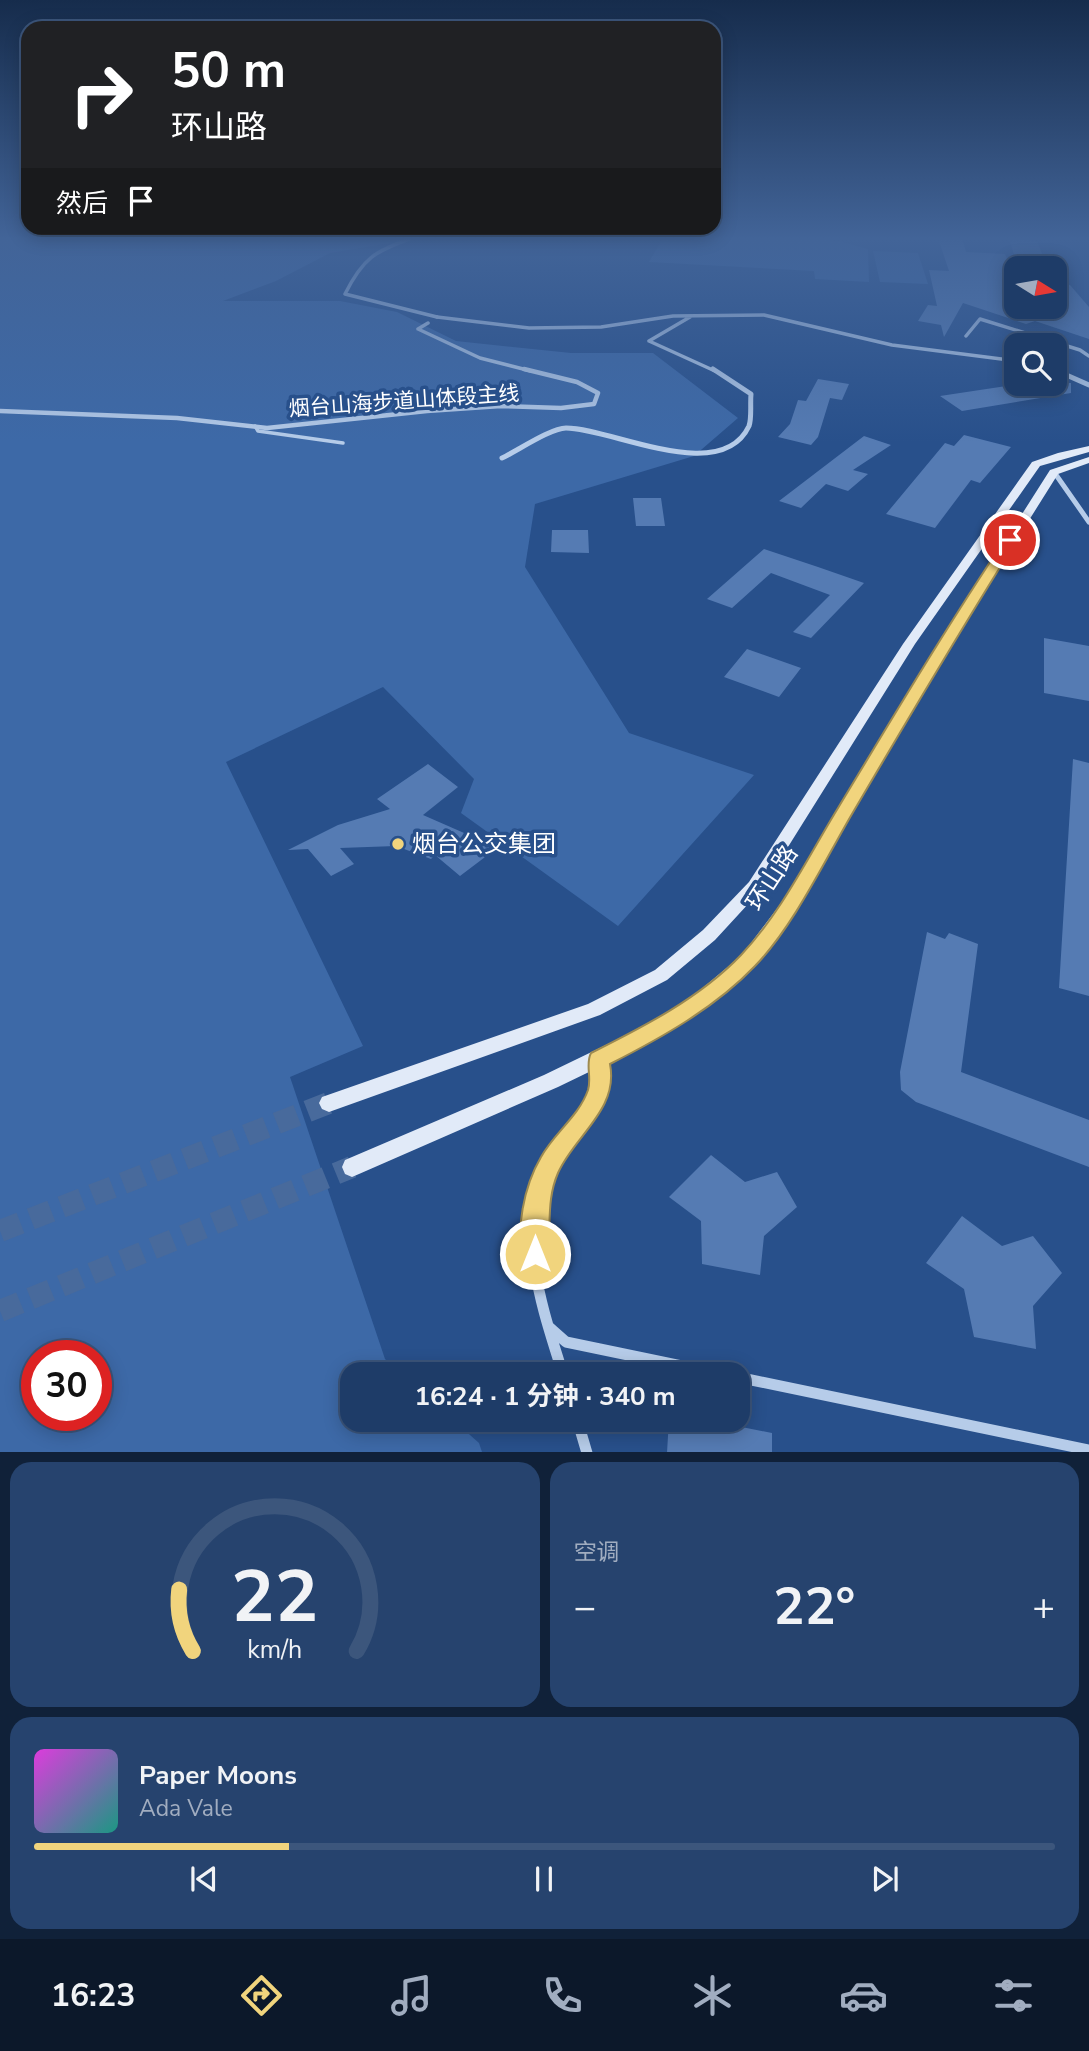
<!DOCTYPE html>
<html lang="zh">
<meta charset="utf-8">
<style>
:root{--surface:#1e3c68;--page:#26436e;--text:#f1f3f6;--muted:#a1adc0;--line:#3c567c;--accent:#f1d47d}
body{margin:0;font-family:"Nunito Sans","Noto Sans SC",sans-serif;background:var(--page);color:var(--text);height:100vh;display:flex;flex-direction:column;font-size:26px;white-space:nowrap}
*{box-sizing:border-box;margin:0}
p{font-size:23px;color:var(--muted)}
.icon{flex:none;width:38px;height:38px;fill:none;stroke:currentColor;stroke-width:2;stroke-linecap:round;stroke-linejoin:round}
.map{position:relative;height:1452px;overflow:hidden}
.sheet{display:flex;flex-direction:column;gap:10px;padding:10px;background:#102139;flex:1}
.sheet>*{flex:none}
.top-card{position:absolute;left:21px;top:21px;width:700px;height:214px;border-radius:21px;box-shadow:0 4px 18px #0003,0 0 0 2px var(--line);background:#202124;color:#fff;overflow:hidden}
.needle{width:46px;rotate:101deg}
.fabs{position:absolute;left:1004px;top:256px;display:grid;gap:14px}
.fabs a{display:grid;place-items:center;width:63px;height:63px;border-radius:14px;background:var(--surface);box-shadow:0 4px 18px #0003,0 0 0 2px var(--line);font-size:35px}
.speed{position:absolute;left:21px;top:1340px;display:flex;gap:14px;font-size:35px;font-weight:700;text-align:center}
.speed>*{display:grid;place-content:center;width:91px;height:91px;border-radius:50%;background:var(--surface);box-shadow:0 4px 18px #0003,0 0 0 2px var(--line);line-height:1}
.speed .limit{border:10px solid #d22;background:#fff;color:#111}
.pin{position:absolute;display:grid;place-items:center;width:60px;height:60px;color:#fff;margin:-30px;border:4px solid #fff;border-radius:50%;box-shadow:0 2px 7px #0007}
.me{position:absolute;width:77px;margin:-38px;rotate:0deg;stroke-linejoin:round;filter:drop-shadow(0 0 5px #0008)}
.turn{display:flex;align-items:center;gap:24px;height:147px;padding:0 35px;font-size:32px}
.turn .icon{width:91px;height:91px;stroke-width:2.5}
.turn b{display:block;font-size:49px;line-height:60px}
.then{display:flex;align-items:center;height:66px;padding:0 35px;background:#0003;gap:14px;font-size:26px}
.big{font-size:52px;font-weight:700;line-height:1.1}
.sheet .card{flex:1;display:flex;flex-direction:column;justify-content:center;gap:10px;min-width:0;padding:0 24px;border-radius:21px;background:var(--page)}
.sheet .dial{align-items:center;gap:0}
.dial svg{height:182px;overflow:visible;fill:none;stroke:var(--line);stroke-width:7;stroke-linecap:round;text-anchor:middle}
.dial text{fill:var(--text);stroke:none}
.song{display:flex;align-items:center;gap:21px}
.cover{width:84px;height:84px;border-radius:10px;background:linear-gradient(135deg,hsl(300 70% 55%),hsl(170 70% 35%))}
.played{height:7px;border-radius:4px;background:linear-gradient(90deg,var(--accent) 25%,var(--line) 25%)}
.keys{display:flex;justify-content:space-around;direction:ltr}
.heat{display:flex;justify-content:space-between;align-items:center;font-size:38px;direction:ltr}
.sheet .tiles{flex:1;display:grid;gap:10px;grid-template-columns:1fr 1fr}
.card:last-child{grid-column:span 2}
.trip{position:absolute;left:340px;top:1362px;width:410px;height:70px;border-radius:21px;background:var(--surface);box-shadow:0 4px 18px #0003,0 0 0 2px var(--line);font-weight:700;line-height:70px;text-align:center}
.tab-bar{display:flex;height:112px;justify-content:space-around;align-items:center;background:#0c182a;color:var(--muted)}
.tab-bar .icon{width:49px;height:49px}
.tab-bar .on{color:var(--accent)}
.tab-bar b{font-size:32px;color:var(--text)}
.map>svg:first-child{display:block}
.green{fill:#3d69a7;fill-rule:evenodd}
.building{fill:#557bb3}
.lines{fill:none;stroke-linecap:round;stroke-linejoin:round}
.secondary-tunnel{stroke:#486a9c;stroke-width:22;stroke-dasharray:22 11;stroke-linecap:butt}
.service{stroke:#b6cce9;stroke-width:3.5}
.pedestrian-far1{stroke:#b6cce9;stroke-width:3.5}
.pedestrian{stroke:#b6cce9;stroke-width:4.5}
.minor-far3{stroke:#b6cce9;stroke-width:3.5}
.minor-far2{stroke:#b6cce9;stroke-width:5}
.minor-far1{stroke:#b6cce9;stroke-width:9}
.minor{stroke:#b6cce9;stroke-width:11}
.secondary{fill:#e1eaf8;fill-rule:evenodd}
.route{fill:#f1d47d;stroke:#9d8a51;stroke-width:2}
.poi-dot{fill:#f1d47d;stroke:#28508b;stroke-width:2.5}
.labels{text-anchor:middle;stroke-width:7;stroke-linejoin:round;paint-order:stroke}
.far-street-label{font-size:21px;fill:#fff;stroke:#28508b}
.poi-label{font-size:24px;fill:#fff;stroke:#28508b;text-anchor:start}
.street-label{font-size:24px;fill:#fff;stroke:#28508b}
</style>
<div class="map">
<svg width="1089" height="1453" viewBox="0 0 1089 1453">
<rect width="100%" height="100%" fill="#28508b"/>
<!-- green -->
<path class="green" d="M 0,238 L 421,238 L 330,253 L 276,281 L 223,301 L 340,301 L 397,312 L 456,341 L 571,353 L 653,353 L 738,418 L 694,456 L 535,504 L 525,567 L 629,733 L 754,775 L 618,926 L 461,813 L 474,779 L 383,687 L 226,762 L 363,1046 L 290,1077 L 385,1359 L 401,1374 L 352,1374 L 352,1419 L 452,1419 L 479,1443 L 482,1452 L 0,1453 ZM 37,1356 L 96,1356 L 96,1416 L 37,1416 Z
M 663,238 L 800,238 L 839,241 L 868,249 L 869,282 L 815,279 L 814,271 L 649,262 Z
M 873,251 L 918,253 L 928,284 L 880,282 Z"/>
<!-- building -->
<path class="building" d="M 938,238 L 962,238 L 966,252 L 1005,254 L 1017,283 L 1017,306 L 1055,306 L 1055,285 L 1070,285 L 1089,307 L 1089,339 L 1035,321 L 1026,324 L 963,303 L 944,337 L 941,325 L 918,321 L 928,305 L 937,306 L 929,270 L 949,271 Z
M 1009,239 L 1037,241 L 1044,259 L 1015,257 Z
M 818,379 L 849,384 L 842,400 L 830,398 L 818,437 L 811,445 L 778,437 L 790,424 L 798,400 L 806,401 Z
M 1026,383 L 1071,383 L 1071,393 L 962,411 L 940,396 Z
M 964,435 L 1011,447 L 980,483 L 971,480 L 935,528 L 886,514 L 945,443 L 954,446 Z
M 864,436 L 891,445 L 853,470 L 868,474 L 848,491 L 826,484 L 801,508 L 779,501 Z
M 633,498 L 661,498 L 665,526 L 636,526 Z
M 552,530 L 588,530 L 589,553 L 551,552 Z
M 764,549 L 818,567 L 864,583 L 811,638 L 793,632 L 830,595 L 771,573 L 732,608 L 707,599 Z
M 1044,638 L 1089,646 L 1089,701 L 1044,693 Z
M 747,649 L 801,668 L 779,697 L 724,677 Z
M 1073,759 L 1089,763 L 1089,996 L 1059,988 Z
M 428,764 L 458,787 L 423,815 L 471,836 L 476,834 L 497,848 L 460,876 L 435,855 L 431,859 L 396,846 L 340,848 L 354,864 L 331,876 L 308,849 L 288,850 L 338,825 L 390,809 L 377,799 Z
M 927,932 L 945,939 L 949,933 L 978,944 L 961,1072 L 1089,1120 L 1089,1167 L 916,1102 L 901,1090 L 900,1072 Z
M 711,1155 L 745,1182 L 777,1172 L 797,1207 L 764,1236 L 760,1275 L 702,1264 L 701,1221 L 669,1197 Z
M 962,1216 L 1002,1246 L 1033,1236 L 1062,1273 L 1033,1306 L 1036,1349 L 974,1337 L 964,1289 L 926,1263 Z
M 669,1419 L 702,1419 L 772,1433 L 772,1453 L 667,1453 Z"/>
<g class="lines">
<!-- secondary-tunnel -->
<path class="secondary-tunnel" d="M 0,1231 L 329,1103
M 0,1311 L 352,1167"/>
<!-- service -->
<path class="service" d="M 255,426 L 258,431 L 343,443"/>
<!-- pedestrian-far1 -->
<path class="pedestrian-far1" d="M 412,238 C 375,251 363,258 345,294 L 437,317
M 428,323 L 418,329 L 480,358 L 531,371"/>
<!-- pedestrian -->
<path class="pedestrian" d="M 0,411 L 177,418 L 267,428 L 427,411 L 501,406 L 561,408 L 594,404 L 598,393 L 577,382 L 524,369"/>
<!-- minor-far3 -->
<path class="minor-far3" d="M 437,317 L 529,328 L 601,327 L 673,316 L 764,315 L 892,345 L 1017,361
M 690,317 L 649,341 L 715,371
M 966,336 L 980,319 L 1080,350 L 1089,356"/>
<!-- minor-far2 -->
<path class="minor-far2" d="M 1055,370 L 1089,385
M 502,458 C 517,451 551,428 566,428 C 611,428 721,486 749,426 C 752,418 750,403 751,394 L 713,369
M 1054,472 L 1089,522"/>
<!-- minor-far1 -->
<path class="minor-far1" d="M 598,1060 L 598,1065"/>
<!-- minor -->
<path class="minor" d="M 548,1326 L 566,1342 L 720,1374
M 563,1374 C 542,1307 513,1228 551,1162 C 570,1128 602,1106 598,1064
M 737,1377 L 1089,1450
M 577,1419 L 587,1453"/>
<!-- secondary -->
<path class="secondary" d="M 1089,446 L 1089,452 L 1040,466 L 915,644 L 761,890 L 715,940 L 667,980 L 600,1015 L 329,1112 L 322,1109 L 319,1103 L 322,1097 L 588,1004 L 655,970 L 703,930 L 749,882 L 903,644 L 1032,462 L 1058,453 Z
M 1089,457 L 1089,463 L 1058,474 L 945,654 L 797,908 L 754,965 L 698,1012 L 651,1042 L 558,1087 L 359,1174 L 352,1177 L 345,1174 L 342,1167 L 345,1160 L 544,1075 L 637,1030 L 686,1002 L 742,955 L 785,898 L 933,654 L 1050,470 Z"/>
</g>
<!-- sky -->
<linearGradient id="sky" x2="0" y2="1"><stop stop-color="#162c4c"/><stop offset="0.54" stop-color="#426498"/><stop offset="1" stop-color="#426498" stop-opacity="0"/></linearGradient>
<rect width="1089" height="442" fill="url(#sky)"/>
<!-- route -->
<path class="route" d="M 1006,538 L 1017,540 C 960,631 906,722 852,814 C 824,862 793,927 755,966 C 715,1008 661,1038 610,1064 C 619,1110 574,1136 558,1173 C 544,1205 554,1237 544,1263 L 535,1266 L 526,1263 C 513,1233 525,1184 541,1157 C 554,1133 579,1116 588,1090 C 592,1077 585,1064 591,1053 C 643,1027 700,998 741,955 C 781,913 808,857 838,808 C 893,717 947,626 1006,538 Z"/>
<!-- markers -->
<circle class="poi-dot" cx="398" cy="844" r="7"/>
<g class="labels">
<!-- far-street labels -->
<g class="far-street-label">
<text transform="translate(404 401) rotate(-4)" y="7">烟台山海步道山体段主线</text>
</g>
<!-- poi labels -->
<g class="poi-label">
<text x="412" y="852">烟台公交集团</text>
</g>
<!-- street labels -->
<g class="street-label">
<text transform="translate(772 878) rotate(-57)" y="8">环山路</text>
</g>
</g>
</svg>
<div class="fabs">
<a><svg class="needle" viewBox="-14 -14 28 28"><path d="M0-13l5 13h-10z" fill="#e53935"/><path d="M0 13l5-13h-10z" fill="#a1adc0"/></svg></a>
<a><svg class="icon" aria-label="search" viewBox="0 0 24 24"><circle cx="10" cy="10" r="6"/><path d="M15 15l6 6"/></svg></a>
</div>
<div class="speed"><div class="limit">30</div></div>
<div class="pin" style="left:1010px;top:540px;background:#d93025"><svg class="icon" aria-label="arrive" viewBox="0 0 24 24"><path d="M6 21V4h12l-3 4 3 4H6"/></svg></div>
<svg class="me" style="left:535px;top:1254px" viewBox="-20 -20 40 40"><circle r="17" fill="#f1d47d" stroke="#fff" stroke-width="3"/><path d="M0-11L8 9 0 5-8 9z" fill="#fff"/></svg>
<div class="trip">16:24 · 1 分钟 · 340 m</div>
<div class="top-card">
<div class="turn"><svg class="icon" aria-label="right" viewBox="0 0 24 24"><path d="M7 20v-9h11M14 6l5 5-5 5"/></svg><div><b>50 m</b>环山路</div></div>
<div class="then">然后<svg class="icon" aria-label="arrive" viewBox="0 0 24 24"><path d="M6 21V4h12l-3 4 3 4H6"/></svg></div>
</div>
</div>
<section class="sheet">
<div class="tiles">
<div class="card dial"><svg viewBox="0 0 100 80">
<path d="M14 69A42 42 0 1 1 86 69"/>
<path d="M14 69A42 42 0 0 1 8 42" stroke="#f1d47d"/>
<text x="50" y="56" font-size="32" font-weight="700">22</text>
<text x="50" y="72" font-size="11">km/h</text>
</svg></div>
<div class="card"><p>空调</p>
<div class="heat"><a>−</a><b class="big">22°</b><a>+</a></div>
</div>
<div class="card">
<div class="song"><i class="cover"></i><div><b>Paper Moons</b><p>Ada Vale</p></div></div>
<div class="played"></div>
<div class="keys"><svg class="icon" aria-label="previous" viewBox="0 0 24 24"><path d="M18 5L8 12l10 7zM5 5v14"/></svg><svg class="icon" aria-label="pause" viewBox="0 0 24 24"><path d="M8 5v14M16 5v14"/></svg><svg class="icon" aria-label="next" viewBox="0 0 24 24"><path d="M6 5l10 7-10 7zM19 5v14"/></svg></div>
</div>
</div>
</section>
<nav class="tab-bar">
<b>16:23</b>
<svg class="icon on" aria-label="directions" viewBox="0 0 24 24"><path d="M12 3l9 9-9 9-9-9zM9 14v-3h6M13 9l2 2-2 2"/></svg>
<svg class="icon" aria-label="music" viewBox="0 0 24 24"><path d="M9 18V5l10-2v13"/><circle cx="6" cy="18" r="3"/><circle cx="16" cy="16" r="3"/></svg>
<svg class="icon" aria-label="phone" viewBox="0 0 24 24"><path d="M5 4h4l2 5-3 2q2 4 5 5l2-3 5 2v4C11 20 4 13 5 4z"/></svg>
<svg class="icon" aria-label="climate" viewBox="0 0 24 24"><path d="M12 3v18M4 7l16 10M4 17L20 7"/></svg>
<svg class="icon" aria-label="car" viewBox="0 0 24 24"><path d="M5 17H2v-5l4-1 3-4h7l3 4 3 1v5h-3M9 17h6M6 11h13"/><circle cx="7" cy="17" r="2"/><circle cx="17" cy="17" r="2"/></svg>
<svg class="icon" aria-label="filters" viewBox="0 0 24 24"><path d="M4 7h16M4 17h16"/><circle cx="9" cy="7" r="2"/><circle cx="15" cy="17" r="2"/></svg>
</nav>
